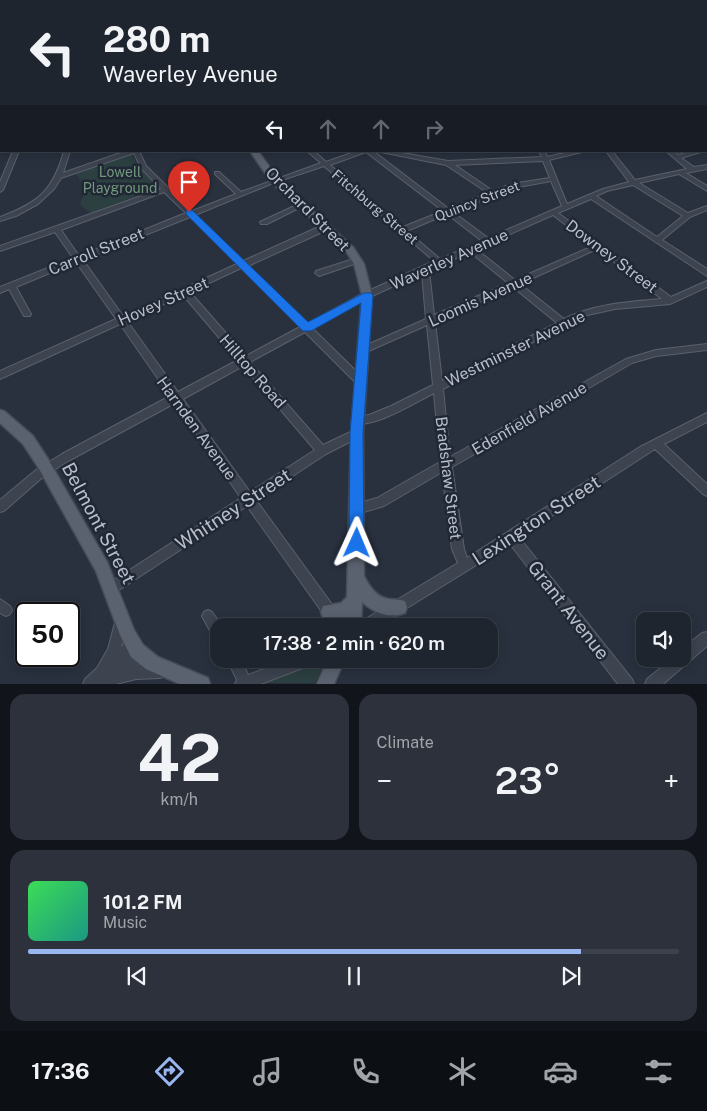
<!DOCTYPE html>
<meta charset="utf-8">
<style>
:root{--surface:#1f252f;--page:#2c313b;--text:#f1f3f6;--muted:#a1a5aa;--line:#3c424b;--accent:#99b6ef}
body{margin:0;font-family:"Public Sans",sans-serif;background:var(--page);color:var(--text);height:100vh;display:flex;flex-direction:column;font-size:19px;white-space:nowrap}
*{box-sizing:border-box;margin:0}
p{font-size:16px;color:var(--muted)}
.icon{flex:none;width:28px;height:28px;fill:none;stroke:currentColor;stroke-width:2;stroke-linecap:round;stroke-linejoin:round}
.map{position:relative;height:684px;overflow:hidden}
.details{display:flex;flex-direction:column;gap:10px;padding:10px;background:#11141a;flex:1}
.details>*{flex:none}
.guide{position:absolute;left:0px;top:0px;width:708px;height:152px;box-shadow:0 2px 12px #0003,0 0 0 1px var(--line);background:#1f252f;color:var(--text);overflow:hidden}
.buttons{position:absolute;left:636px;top:612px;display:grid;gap:10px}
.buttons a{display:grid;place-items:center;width:55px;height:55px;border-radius:10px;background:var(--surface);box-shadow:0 2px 12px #0003,0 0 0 1px var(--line);font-size:25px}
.speed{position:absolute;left:15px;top:602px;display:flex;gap:10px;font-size:25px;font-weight:700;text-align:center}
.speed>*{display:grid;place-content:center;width:65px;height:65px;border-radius:50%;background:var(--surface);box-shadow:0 2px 12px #0003,0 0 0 1px var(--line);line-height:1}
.speed .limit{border:2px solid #111;border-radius:8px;background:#fff;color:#111}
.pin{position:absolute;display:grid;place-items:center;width:42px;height:42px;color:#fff;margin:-51px -21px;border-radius:50% 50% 50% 0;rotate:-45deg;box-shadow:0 0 5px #0007}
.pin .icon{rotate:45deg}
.me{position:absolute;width:55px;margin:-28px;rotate:1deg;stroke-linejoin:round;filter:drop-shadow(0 0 4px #0008)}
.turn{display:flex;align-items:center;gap:18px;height:105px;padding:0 20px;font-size:22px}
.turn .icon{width:65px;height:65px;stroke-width:2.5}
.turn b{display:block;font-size:35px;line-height:42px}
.lanes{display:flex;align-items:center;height:48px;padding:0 20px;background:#0003;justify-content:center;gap:25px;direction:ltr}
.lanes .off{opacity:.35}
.big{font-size:38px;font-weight:600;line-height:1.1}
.details .card{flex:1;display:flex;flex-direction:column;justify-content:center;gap:8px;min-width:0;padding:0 18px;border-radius:15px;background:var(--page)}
.details .dial{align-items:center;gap:0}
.dial b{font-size:65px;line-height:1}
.song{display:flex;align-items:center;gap:15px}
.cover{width:60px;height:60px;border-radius:8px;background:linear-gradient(135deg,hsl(130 70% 55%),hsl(170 70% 35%))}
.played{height:5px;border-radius:2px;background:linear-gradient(90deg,var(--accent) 85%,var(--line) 85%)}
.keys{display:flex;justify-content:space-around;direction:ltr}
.heat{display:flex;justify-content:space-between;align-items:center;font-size:28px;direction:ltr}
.details .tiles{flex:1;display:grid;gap:10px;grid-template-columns:1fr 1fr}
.card:last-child{grid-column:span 2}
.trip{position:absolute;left:210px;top:618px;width:288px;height:50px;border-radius:15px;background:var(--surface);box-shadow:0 2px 12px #0003,0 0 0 1px var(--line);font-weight:600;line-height:50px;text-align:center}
.dock{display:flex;height:80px;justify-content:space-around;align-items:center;background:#0c0f13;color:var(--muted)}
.dock .icon{width:35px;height:35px}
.dock .active{color:var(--accent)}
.dock b{font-size:22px;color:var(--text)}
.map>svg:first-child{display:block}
.green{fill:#2c3f41}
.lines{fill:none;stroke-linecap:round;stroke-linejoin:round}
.minor-casing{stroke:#5a616d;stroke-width:2}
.major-casing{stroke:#464c59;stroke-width:3}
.minor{fill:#3d434f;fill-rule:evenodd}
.major{fill:#5b626f;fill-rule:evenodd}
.route{fill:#1a73e8;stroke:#114b97}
.labels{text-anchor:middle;stroke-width:5;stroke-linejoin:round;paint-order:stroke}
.far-park-label{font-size:14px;fill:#73987d;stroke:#212835}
.far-street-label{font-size:14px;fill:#b9bfca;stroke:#212835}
.street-label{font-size:16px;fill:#b9bfca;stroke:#212835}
.near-street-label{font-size:19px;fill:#b9bfca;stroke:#212835}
</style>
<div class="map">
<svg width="707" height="684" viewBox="0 0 707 684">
<rect width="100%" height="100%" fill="#29313f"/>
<!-- green -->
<path class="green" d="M 132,154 L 136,164 L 158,188 L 91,213 L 80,205 L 85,189 L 76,173 Z
M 325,661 L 315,683 L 264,683 Z"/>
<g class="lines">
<defs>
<path id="minor" d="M 77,0 L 82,0 L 83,1 L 78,1 Z
M 231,0 L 235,0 L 236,1 L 232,1 Z
M 290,0 L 295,0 L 296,1 L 291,1 Z
M 446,0 L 450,0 L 451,1 L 447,1 Z
M 503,0 L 508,0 L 509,1 L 504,1 Z
M 546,0 L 551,0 L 552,1 L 547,1 Z
M 565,0 L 570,0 L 571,1 L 566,1 Z
M 704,0 L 707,0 L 707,1 L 705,1 Z
M 706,14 L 707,14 L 706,17 Z
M 706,32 L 707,32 L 707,34 L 706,34 Z
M 706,44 L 707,44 L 707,46 L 706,46 Z
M 0,74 L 1,75 L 1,77 L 0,78 Z
M 0,91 L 1,91 L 1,95 L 0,95 Z
M 707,104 L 707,108 L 706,109 L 706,105 Z
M 1,111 L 1,115 L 0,116 L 0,112 Z
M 706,111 L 707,111 L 707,115 L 706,115 Z
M 0,140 L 1,140 L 1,144 L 0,145 Z
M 13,151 L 19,151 L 3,190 L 0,192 L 0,182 Z
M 64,151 L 70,151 L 63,173 L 126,151 L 139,151 L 146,166 L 192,211 L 236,194 L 215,174 L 215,172 L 219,172 L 241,192 L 321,163 L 307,151 L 314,151 L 326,162 L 357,151 L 373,151 L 449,209 L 488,193 L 446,165 L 376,151 L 391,151 L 448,161 L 542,157 L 539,151 L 545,151 L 547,157 L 573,151 L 586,151 L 549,160 L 567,204 L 603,189 L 629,182 L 606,151 L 612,151 L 635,180 L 687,169 L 666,151 L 673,151 L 678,155 L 693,151 L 704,151 L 681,158 L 694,167 L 707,165 L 707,169 L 686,173 L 707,186 L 707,191 L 679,174 L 639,183 L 688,213 L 707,206 L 707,210 L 690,217 L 662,240 L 707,269 L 707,276 L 591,199 L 558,213 L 671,297 L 707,281 L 707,287 L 670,304 L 615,309 L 583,316 L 443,389 L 450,457 L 626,359 L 656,350 L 707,344 L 707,350 L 656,356 L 632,363 L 452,467 L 464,549 L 467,558 L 640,447 L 707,413 L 707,422 L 664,444 L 707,484 L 707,496 L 703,494 L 655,449 L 519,537 L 632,679 L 634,684 L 618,684 L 510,544 L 378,626 L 361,626 L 362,621 L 458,563 L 452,549 L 442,472 L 384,506 L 357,514 L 353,513 L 351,509 L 353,505 L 377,498 L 440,462 L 434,393 C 416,402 373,429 354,423 L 352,420 L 354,417 L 369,415 L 391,406 L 433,385 L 427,325 L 364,353 L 358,353 L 357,351 L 358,349 L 426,319 L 422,273 L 370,297 L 312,328 L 362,377 L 364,380 L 362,383 L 356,383 L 305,332 L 250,362 L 323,445 L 357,429 L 361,430 L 362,433 L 361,436 L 326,454 L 256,500 L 344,621 L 345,626 L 332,626 L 247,506 L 116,592 L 112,594 L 108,592 L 106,588 L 108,584 L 241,498 L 175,403 L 70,460 L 44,476 L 4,511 L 0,512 L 0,500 L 36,470 L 62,454 L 170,396 L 120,324 L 0,379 L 0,371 L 116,319 L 76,262 L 16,287 L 31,314 L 30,316 L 24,316 L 9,289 L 0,293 L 0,287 L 73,258 L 55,232 L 0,251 L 0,246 L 161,189 L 141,168 L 134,153 L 61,178 L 54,189 L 38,204 L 16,216 L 0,221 L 0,217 C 38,203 53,191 64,151 ZM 366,152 L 443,211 L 403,227 L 330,165 ZM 543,161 L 550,178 L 511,184 L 493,191 L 455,165 ZM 324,166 L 434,261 L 364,293 L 307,324 L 248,266 L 329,229 L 329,225 L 323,225 L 243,261 L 195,215 L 273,183 ZM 551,181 L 562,206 L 488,238 L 453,212 L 513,188 ZM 633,185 L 683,216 L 657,237 L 596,196 L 607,191 ZM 164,192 L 186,213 L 79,256 L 61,230 ZM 447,214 L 482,241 L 440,259 L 407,231 ZM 553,215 L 593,246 L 515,280 L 476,249 L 491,244 L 492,242 ZM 190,217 L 237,264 L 123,316 L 83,260 ZM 597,249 L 662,299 C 628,302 594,304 564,319 L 520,284 ZM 470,252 L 508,283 L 434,315 L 429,270 ZM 241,268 L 300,327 L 246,356 L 190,292 ZM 513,287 L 557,323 L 442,381 L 435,322 ZM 183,295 L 238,360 L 178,392 L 127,321 ZM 243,366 L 315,450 L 250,492 L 183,399 Z
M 301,203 L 303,204 L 303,206 L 267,224 L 261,224 L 260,222 Z
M 357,258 L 360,258 L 361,260 L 360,262 L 319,276 L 315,273 L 316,271 Z
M 0,599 L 10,606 L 12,610 L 10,614 L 6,616 L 0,613 Z
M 208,610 L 212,612 L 222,626 L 219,626 L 219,639 L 214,638 L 202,616 L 204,612 Z
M 120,617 L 124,619 L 126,623 L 121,647 L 128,640 L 133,639 L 138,640 L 139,645 L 138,649 L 140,648 L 145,650 L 147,655 L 145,660 L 137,665 L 160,664 L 165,666 L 167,671 L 165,676 L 160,678 L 136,679 L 116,684 L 83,684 L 85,679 L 97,668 L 108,649 L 116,619 Z
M 707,632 L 707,646 L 663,684 L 645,684 L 647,679 L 672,659 L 682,659 L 682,649 L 702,633 Z
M 227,659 L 241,659 L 248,675 L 291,659 L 315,659 L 313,664 L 261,684 L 235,684 L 237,680 Z"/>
<path id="major" d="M 647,0 L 654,0 L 655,1 L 649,1 Z
M 706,33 L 707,34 L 707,38 L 706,38 Z
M 0,56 L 1,56 L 1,60 L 0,60 Z
M 250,151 L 258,151 L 278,179 L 353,247 L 364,264 L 372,295 L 363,433 L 364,576 C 369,586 376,597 388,599 C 394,600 399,599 405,601 L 407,607 L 405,613 C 390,619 374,613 362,602 L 361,626 L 345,626 L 345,619 L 329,620 L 323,618 L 321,612 L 323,606 L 341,603 L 347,597 L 351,433 L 362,295 L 354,264 L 346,251 L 272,183 Z
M 0,410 L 4,411 L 33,436 L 48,459 L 107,562 L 134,630 L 143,645 L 158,657 L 208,678 L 210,684 L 180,684 L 146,669 L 131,657 L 120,635 L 96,571 L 38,467 L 23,444 L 0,423 Z
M 328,659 L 345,659 L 334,684 L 317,684 Z"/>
</defs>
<!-- minor casing -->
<use href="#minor" class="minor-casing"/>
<!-- major casing -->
<use href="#major" class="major-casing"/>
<!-- minor -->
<use href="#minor" class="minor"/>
<!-- major -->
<use href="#major" class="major"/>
</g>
<!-- route -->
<path class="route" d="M 186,210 L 192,210 L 308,322 L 364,293 L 371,293 L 373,295 L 363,433 L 364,543 L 362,548 L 357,551 L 352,548 L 349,543 L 350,433 L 361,303 L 311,331 L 303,331 L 186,214 Z"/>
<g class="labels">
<!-- far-park labels -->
<g class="far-park-label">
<text x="120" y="177">Lowell<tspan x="120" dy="16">Playground</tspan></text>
</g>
<!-- far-street labels -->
<g class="far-street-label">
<text transform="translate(477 201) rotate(-21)" y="5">Quincy Street</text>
<text transform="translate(375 207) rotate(40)" y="5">Fitchburg Street</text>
</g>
<!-- street labels -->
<g class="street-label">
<text transform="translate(308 209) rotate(45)" y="6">Orchard Street</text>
<text transform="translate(96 251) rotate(-22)" y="6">Carroll Street</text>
<text transform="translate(612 256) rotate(37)" y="6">Downey Street</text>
<text transform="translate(449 259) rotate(-24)" y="6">Waverley Avenue</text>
<text transform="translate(480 299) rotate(-24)" y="6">Loomis Avenue</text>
<text transform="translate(163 301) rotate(-24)" y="6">Hovey Street</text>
<text transform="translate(515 348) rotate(-26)" y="6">Westminster Avenue</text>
<text transform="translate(253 371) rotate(49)" y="6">Hilltop Road</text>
<text transform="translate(529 418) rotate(-30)" y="6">Edenfield Avenue</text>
<text transform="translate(197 428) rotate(54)" y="6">Harnden Avenue</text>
<text transform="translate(449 478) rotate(83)" y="6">Bradshaw Street</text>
</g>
<!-- near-street labels -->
<g class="near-street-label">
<text transform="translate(233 509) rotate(-33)" y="7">Whitney Street</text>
<text transform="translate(536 520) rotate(-33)" y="7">Lexington Street</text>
<text transform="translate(99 523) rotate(62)" y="7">Belmont Street</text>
<text transform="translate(569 610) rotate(52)" y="7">Grant Avenue</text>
</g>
</g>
</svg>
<div class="buttons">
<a><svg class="icon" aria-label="sound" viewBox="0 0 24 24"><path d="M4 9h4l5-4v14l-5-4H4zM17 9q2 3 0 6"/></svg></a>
</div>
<div class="speed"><div class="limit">50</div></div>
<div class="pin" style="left:189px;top:212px;background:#d93025"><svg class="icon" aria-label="arrive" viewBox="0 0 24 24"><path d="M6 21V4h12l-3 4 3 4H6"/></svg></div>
<svg class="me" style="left:357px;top:543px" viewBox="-20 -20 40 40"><path d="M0-17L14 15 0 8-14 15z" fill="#1a73e8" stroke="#fff" stroke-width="4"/></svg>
<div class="trip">17:38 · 2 min · 620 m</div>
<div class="guide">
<div class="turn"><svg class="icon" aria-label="left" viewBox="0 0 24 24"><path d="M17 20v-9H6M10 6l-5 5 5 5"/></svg><div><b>280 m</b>Waverley Avenue</div></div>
<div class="lanes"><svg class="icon" aria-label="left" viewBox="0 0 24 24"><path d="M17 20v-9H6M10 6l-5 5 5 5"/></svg><svg class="icon off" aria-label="ahead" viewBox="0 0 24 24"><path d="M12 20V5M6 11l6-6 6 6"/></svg><svg class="icon off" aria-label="ahead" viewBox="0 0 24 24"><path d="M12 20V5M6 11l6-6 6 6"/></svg><svg class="icon off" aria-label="right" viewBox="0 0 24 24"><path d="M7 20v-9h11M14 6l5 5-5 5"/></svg></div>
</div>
</div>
<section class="details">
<div class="tiles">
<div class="card dial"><b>42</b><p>km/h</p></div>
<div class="card"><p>Climate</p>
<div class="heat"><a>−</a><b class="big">23°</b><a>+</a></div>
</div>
<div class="card">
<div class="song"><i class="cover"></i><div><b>101.2 FM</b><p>Music</p></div></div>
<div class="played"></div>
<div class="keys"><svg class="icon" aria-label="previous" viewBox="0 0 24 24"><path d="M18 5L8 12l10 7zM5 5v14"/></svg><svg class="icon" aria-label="pause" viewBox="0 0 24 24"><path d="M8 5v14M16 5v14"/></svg><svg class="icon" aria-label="next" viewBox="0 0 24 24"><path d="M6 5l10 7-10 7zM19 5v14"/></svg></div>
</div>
</div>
</section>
<nav class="dock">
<b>17:36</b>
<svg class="icon active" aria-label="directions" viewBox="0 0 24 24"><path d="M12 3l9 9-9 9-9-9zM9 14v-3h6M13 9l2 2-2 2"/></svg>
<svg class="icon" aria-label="music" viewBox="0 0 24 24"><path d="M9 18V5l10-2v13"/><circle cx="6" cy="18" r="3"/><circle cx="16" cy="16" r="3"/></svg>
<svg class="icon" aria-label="phone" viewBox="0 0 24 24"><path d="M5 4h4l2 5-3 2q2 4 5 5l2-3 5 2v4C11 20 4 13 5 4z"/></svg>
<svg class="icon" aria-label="climate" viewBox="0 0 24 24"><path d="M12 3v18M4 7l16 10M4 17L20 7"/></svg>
<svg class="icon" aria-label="car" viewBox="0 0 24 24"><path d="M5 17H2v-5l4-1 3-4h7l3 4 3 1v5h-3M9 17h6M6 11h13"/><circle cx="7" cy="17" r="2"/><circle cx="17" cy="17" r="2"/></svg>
<svg class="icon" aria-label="filters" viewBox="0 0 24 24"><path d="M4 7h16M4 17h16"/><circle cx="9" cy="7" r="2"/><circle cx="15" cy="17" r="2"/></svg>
</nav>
